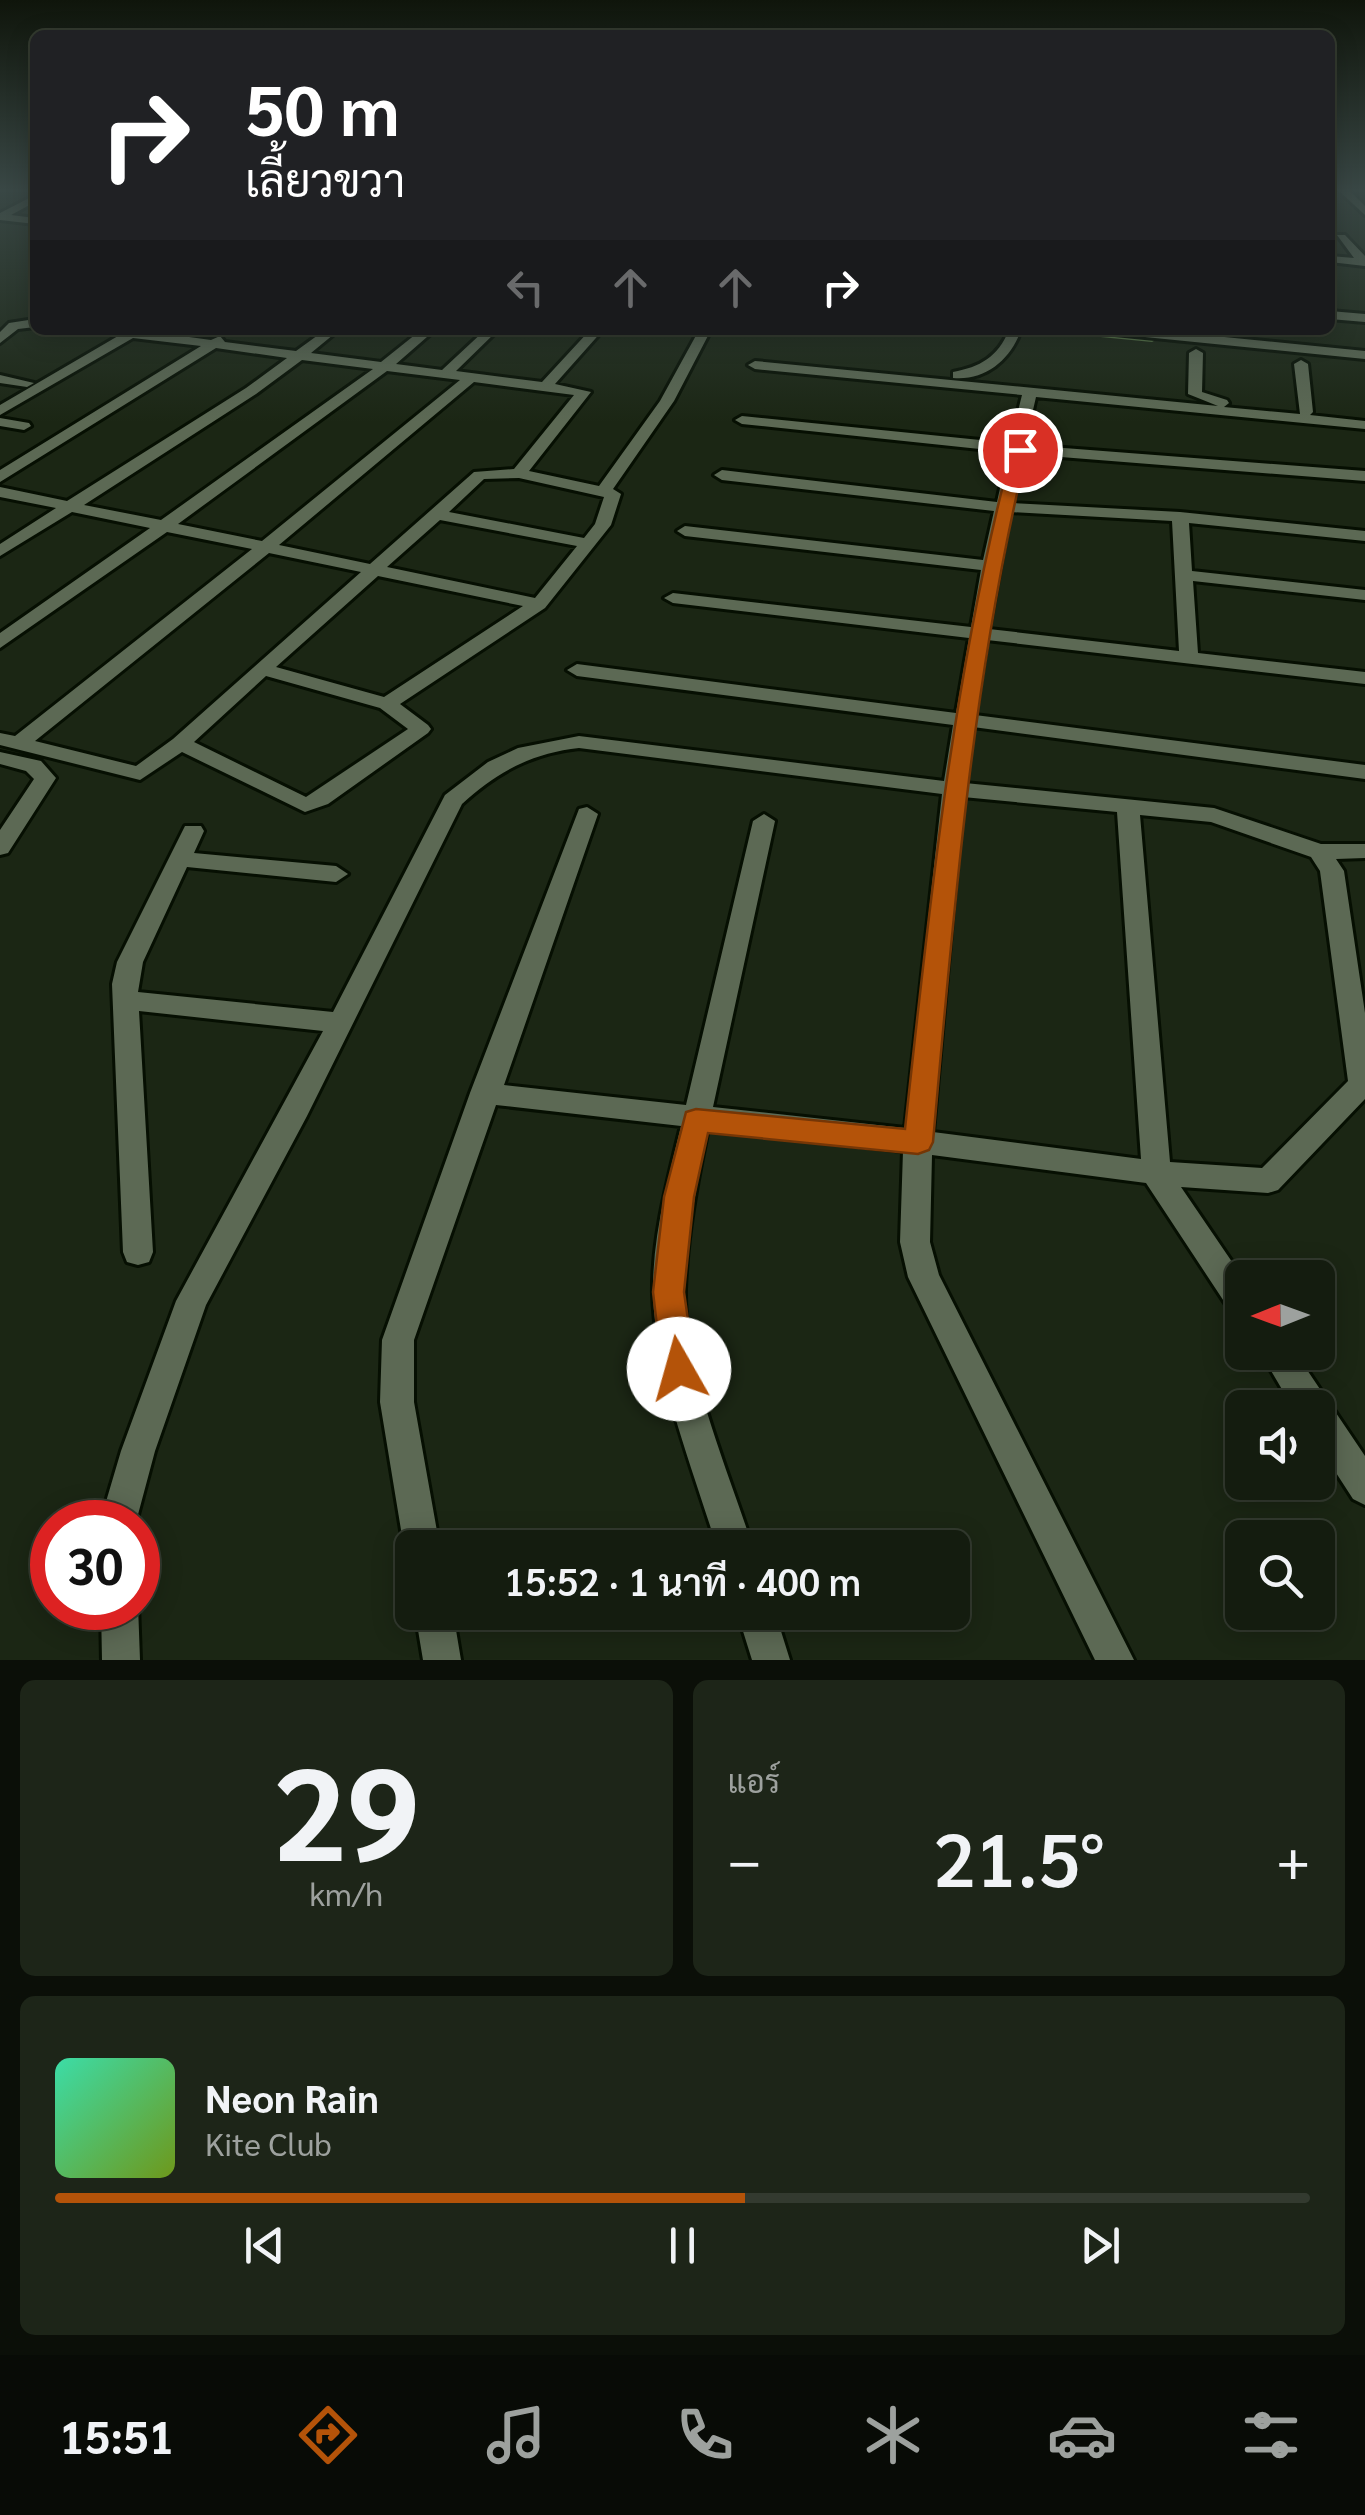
<!DOCTYPE html>
<html lang="th">
<meta charset="utf-8">
<style>
:root{--surface:#141c0f;--page:#1d2518;--text:#f1f3f6;--muted:#9da19e;--line:#333a2f;--accent:#b45309}
body{margin:0;font-family:Georgia,Sarabun,serif;background:var(--page);color:var(--text);height:100vh;display:flex;flex-direction:column;font-size:38px;white-space:nowrap}
*{box-sizing:border-box;margin:0}
p{font-size:32px;color:var(--muted)}
.icon{flex:none;width:55px;height:55px;fill:none;stroke:currentColor;stroke-width:2;stroke-linecap:round;stroke-linejoin:round}
.map{position:relative;height:1660px;overflow:hidden}
.drawer{display:flex;flex-direction:column;gap:20px;padding:20px;background:#0b0f08;flex:1}
.drawer>*{flex:none}
.banner{position:absolute;left:30px;top:30px;width:1305px;height:305px;border-radius:15px;box-shadow:0 5px 25px #0003,0 0 0 2px var(--line);background:#202124;color:#fff;overflow:hidden}
.needle{width:65px;rotate:269deg}
.controls{position:absolute;left:1225px;top:1260px;display:grid;gap:20px}
.controls a{display:grid;place-items:center;width:110px;height:110px;border-radius:15px;background:var(--surface);box-shadow:0 5px 25px #0003,0 0 0 2px var(--line);font-size:50px}
.speed{position:absolute;left:30px;top:1500px;display:flex;gap:20px;font-size:50px;font-weight:700;text-align:center}
.speed>*{display:grid;place-content:center;width:130px;height:130px;border-radius:50%;background:var(--surface);box-shadow:0 5px 25px #0003,0 0 0 2px var(--line);line-height:1}
.speed .limit{border:15px solid #d22;background:#fff;color:#111}
.pin{position:absolute;display:grid;place-items:center;width:85px;height:85px;color:#fff;margin:-42px;border:5px solid #fff;border-radius:50%;box-shadow:0 2px 10px #0007}
.me{position:absolute;width:110px;margin:-55px;rotate:353deg;stroke-linejoin:round;filter:drop-shadow(0 0 8px #0008)}
.turn{display:flex;align-items:center;gap:35px;height:210px;padding:0 50px;font-size:45px}
.turn .icon{width:130px;height:130px;stroke-width:2.5}
.turn b{display:block;font-size:70px;line-height:85px}
.lanes{display:flex;align-items:center;height:95px;padding:0 50px;background:#0003;justify-content:center;gap:50px;direction:ltr}
.lanes .off{opacity:.35}
.big{font-size:75px;font-weight:600;line-height:1.1}
.drawer .card{flex:1;display:flex;flex-direction:column;justify-content:center;gap:15px;min-width:0;padding:0 35px;border-radius:15px;background:var(--page)}
.drawer .dial{align-items:center;gap:0}
.dial b{font-size:130px;line-height:1}
.song{display:flex;align-items:center;gap:30px}
.cover{width:120px;height:120px;border-radius:15px;background:linear-gradient(135deg,hsl(160 70% 55%),hsl(80 70% 35%))}
.played{height:10px;border-radius:5px;background:linear-gradient(90deg,var(--accent) 55%,var(--line) 55%)}
.keys{display:flex;justify-content:space-around;direction:ltr}
.heat{display:flex;justify-content:space-between;align-items:center;font-size:55px;direction:ltr}
.drawer .tiles{flex:1;display:grid;gap:20px;grid-template-columns:1fr 1fr}
.card:last-child{grid-column:span 2}
.trip{position:absolute;left:395px;top:1530px;width:575px;height:100px;border-radius:15px;background:var(--surface);box-shadow:0 5px 25px #0003,0 0 0 2px var(--line);font-weight:600;line-height:100px;text-align:center}
.tabs{display:flex;height:160px;justify-content:space-around;align-items:center;background:#080b06;color:var(--muted)}
.tabs .icon{width:70px;height:70px}
.tabs .selected{color:var(--accent)}
.tabs b{font-size:45px;color:var(--text)}
.map>svg:first-child{display:block}
.lines{fill:none;stroke-linecap:round;stroke-linejoin:round}
.canal{fill:#5c7c48;fill-rule:evenodd}
.street-casing{stroke:#060f02;stroke-width:6}
.street{fill:#5c6954;fill-rule:evenodd}
.route{fill:#b45309;stroke:#753606;stroke-width:2.5}
</style>
<div class="map">
<svg width="1365" height="1660" viewBox="0 0 1365 1660">
<rect width="100%" height="100%" fill="#1b2614"/>
<g class="lines">
<!-- canal -->
<path class="canal" d="M 1071,330 L 1133,330 L 1161,337 L 1152,342 L 1080,335 Z"/>
<defs>
<path id="street" d="M 1337,189 L 1348,189 L 1365,206 L 1365,215 Z
M 35,195 L 35,202 L 11,215 L 35,218 L 35,224 L 0,220 L 0,213 Z
M 1337,235 L 1345,235 L 1365,256 L 1365,266 L 1330,262 L 1330,256 L 1354,258 Z
M 1330,311 L 1365,314 L 1365,322 L 1330,319 Z
M 35,319 L 35,327 L 18,329 L 0,343 L 0,332 L 9,323 Z
M 98,330 L 138,330 L 211,340 L 220,336 L 225,342 L 296,351 L 325,330 L 339,330 L 311,353 L 381,362 L 421,330 L 435,330 L 396,364 L 442,370 L 485,330 L 498,330 L 456,371 L 542,382 L 590,330 L 603,330 L 555,384 L 591,392 L 529,471 L 599,486 L 660,401 L 699,330 L 711,330 L 674,401 L 613,489 L 621,494 L 611,525 L 545,608 L 400,704 L 428,725 L 431,729 L 428,733 L 328,804 L 305,812 L 182,752 L 140,780 L 0,745 L 0,733 L 15,736 L 252,549 L 167,532 L 0,648 L 0,633 L 150,528 L 72,512 L 0,556 L 0,544 L 56,508 L 0,497 L 0,487 L 67,501 L 246,388 L 287,358 L 216,348 L 0,482 L 0,470 L 201,346 L 133,338 L 0,415 L 0,405 L 118,336 ZM 302,360 L 373,369 L 161,520 L 84,505 L 256,394 ZM 387,371 L 460,380 L 262,541 L 178,524 ZM 474,382 L 574,395 L 514,469 L 474,472 L 370,564 L 279,545 ZM 519,478 L 604,497 L 595,524 L 584,538 L 449,512 L 484,479 ZM 440,520 L 577,546 L 535,598 L 387,567 ZM 269,553 L 361,572 L 173,739 L 136,766 L 35,741 ZM 378,576 L 523,606 L 384,697 L 276,667 ZM 266,676 L 380,708 L 408,729 L 306,797 L 194,742 Z
M 1009,330 L 1021,330 C 1011,359 986,381 953,378 L 953,372 C 980,367 998,357 1009,330 Z
M 1109,330 L 1154,330 L 1365,351 L 1365,359 L 1115,334 Z
M 1196,349 L 1203,353 L 1202,392 L 1227,400 L 1229,403 L 1224,407 L 1300,414 L 1294,364 L 1301,360 L 1308,364 L 1313,412 L 1310,415 L 1365,421 L 1365,429 L 1036,397 L 1025,445 L 1365,471 L 1365,481 L 1023,454 L 1013,503 L 1180,512 L 1365,531 L 1365,541 L 1189,523 L 1192,571 L 1365,590 L 1365,600 L 1193,581 L 1198,653 L 1365,672 L 1365,684 L 987,640 L 975,715 L 1365,765 L 1365,779 L 973,727 L 965,783 L 1214,808 L 1321,844 L 1365,844 L 1365,858 L 1336,859 L 1344,871 L 1365,1013 L 1365,1099 L 1278,1190 L 1268,1193 L 1181,1187 L 1243,1278 L 1242,1316 L 1231,1312 L 1146,1183 L 932,1155 L 930,1242 L 939,1275 L 1134,1660 L 1095,1660 L 908,1277 L 900,1242 L 903,1151 L 708,1129 C 697,1182 687,1235 685,1289 C 683,1367 729,1472 753,1548 L 717,1548 C 692,1465 656,1380 653,1294 C 652,1238 668,1180 681,1126 L 496,1105 L 414,1340 L 414,1402 L 440,1548 L 412,1548 L 412,1562 L 404,1548 L 380,1402 L 382,1340 L 470,1093 L 579,809 L 587,807 L 598,814 L 504,1085 L 686,1105 L 753,821 L 764,814 L 775,821 L 713,1107 L 905,1128 L 942,794 L 579,748 C 532,753 497,772 462,804 L 307,1116 L 206,1305 L 155,1451 L 136,1522 L 100,1522 L 121,1451 L 176,1301 L 323,1031 L 139,1011 L 153,1252 L 149,1262 L 138,1265 L 127,1262 L 123,1252 L 112,984 L 117,962 L 185,826 L 201,826 L 204,831 L 194,853 L 336,866 L 348,874 L 336,882 L 187,867 L 143,962 L 138,992 L 333,1012 L 445,795 L 488,762 L 518,748 L 579,736 L 944,781 L 953,725 L 577,676 L 567,670 L 577,664 L 956,713 L 969,638 L 673,603 L 664,598 L 673,593 L 971,627 L 981,570 L 685,536 L 677,531 L 685,526 L 983,560 L 994,511 L 722,480 L 714,475 L 722,470 L 997,502 L 1008,452 L 742,424 L 735,420 L 742,416 L 1010,443 L 1022,395 L 755,369 L 748,365 L 755,361 L 1218,406 L 1188,394 L 1189,353 ZM 1010,512 L 1172,521 L 1179,651 L 989,629 ZM 963,797 L 1117,812 L 1141,1159 L 933,1132 ZM 1140,815 L 1211,822 L 1311,857 L 1320,871 L 1348,1081 L 1262,1168 L 1170,1162 Z
M 0,375 L 34,383 L 27,387 L 0,383 Z
M 0,418 L 29,423 L 31,426 L 24,430 L 0,426 Z
M 0,752 L 41,761 L 56,778 L 8,853 L 0,855 L 0,830 L 34,779 L 26,771 L 0,764 Z
M 1260,1352 L 1295,1352 L 1365,1456 L 1365,1505 L 1353,1499 L 1318,1445 L 1318,1408 L 1293,1408 Z
M 138,1605 L 140,1660 L 102,1660 L 101,1608 Z
M 415,1612 L 453,1612 L 461,1660 L 423,1660 Z
M 737,1612 L 775,1612 L 790,1660 L 752,1660 Z"/>
</defs>
<!-- street casing -->
<use href="#street" class="street-casing"/>
<!-- street -->
<use href="#street" class="street"/>
</g>
<!-- sky -->
<linearGradient id="sky" x2="0" y2="1"><stop stop-color="#0f150b"/><stop offset="0.45" stop-color="#394745"/><stop offset="1" stop-color="#394745" stop-opacity="0"/></linearGradient>
<rect width="1365" height="422" fill="url(#sky)"/>
<!-- route -->
<path class="route" d="M 1020,445 L 1027,450 C 972,678 954,909 933,1142 L 929,1150 L 918,1154 L 708,1133 L 694,1197 L 684,1292 L 695,1369 L 691,1380 L 679,1385 L 667,1380 L 662,1369 L 653,1292 L 664,1197 L 686,1112 L 696,1109 L 905,1129 C 930,900 953,673 1012,450 Z"/>
</svg>
<div class="controls">
<a><svg class="needle" viewBox="-14 -14 28 28"><path d="M0-13l5 13h-10z" fill="#e53935"/><path d="M0 13l5-13h-10z" fill="#9da19e"/></svg></a>
<a><svg class="icon" aria-label="sound" viewBox="0 0 24 24"><path d="M4 9h4l5-4v14l-5-4H4zM17 9q2 3 0 6"/></svg></a>
<a><svg class="icon" aria-label="search" viewBox="0 0 24 24"><circle cx="10" cy="10" r="6"/><path d="M15 15l6 6"/></svg></a>
</div>
<div class="speed"><div class="limit">30</div></div>
<div class="pin" style="left:1020px;top:450px;background:#d93025"><svg class="icon" aria-label="arrive" viewBox="0 0 24 24"><path d="M6 21V4h12l-3 4 3 4H6"/></svg></div>
<svg class="me" style="left:679px;top:1369px" viewBox="-20 -20 40 40"><circle r="19" fill="#fff"/><path d="M0-13L10 11 0 6-10 11z" fill="#b45309"/></svg>
<div class="trip">15:52 · 1 นาที · 400 m</div>
<div class="banner">
<div class="turn"><svg class="icon" aria-label="right" viewBox="0 0 24 24"><path d="M7 20v-9h11M14 6l5 5-5 5"/></svg><div><b>50 m</b>เลี้ยวขวา</div></div>
<div class="lanes"><svg class="icon off" aria-label="left" viewBox="0 0 24 24"><path d="M17 20v-9H6M10 6l-5 5 5 5"/></svg><svg class="icon off" aria-label="ahead" viewBox="0 0 24 24"><path d="M12 20V5M6 11l6-6 6 6"/></svg><svg class="icon off" aria-label="ahead" viewBox="0 0 24 24"><path d="M12 20V5M6 11l6-6 6 6"/></svg><svg class="icon" aria-label="right" viewBox="0 0 24 24"><path d="M7 20v-9h11M14 6l5 5-5 5"/></svg></div>
</div>
</div>
<section class="drawer">
<div class="tiles">
<div class="card dial"><b>29</b><p>km/h</p></div>
<div class="card"><p>แอร์</p>
<div class="heat"><a>−</a><b class="big">21.5°</b><a>+</a></div>
</div>
<div class="card">
<div class="song"><i class="cover"></i><div><b>Neon Rain</b><p>Kite Club</p></div></div>
<div class="played"></div>
<div class="keys"><svg class="icon" aria-label="previous" viewBox="0 0 24 24"><path d="M18 5L8 12l10 7zM5 5v14"/></svg><svg class="icon" aria-label="pause" viewBox="0 0 24 24"><path d="M8 5v14M16 5v14"/></svg><svg class="icon" aria-label="next" viewBox="0 0 24 24"><path d="M6 5l10 7-10 7zM19 5v14"/></svg></div>
</div>
</div>
</section>
<nav class="tabs">
<b>15:51</b>
<svg class="icon selected" aria-label="directions" viewBox="0 0 24 24"><path d="M12 3l9 9-9 9-9-9zM9 14v-3h6M13 9l2 2-2 2"/></svg>
<svg class="icon" aria-label="music" viewBox="0 0 24 24"><path d="M9 18V5l10-2v13"/><circle cx="6" cy="18" r="3"/><circle cx="16" cy="16" r="3"/></svg>
<svg class="icon" aria-label="phone" viewBox="0 0 24 24"><path d="M5 4h4l2 5-3 2q2 4 5 5l2-3 5 2v4C11 20 4 13 5 4z"/></svg>
<svg class="icon" aria-label="climate" viewBox="0 0 24 24"><path d="M12 3v18M4 7l16 10M4 17L20 7"/></svg>
<svg class="icon" aria-label="car" viewBox="0 0 24 24"><path d="M5 17H2v-5l4-1 3-4h7l3 4 3 1v5h-3M9 17h6M6 11h13"/><circle cx="7" cy="17" r="2"/><circle cx="17" cy="17" r="2"/></svg>
<svg class="icon" aria-label="filters" viewBox="0 0 24 24"><path d="M4 7h16M4 17h16"/><circle cx="9" cy="7" r="2"/><circle cx="15" cy="17" r="2"/></svg>
</nav>
